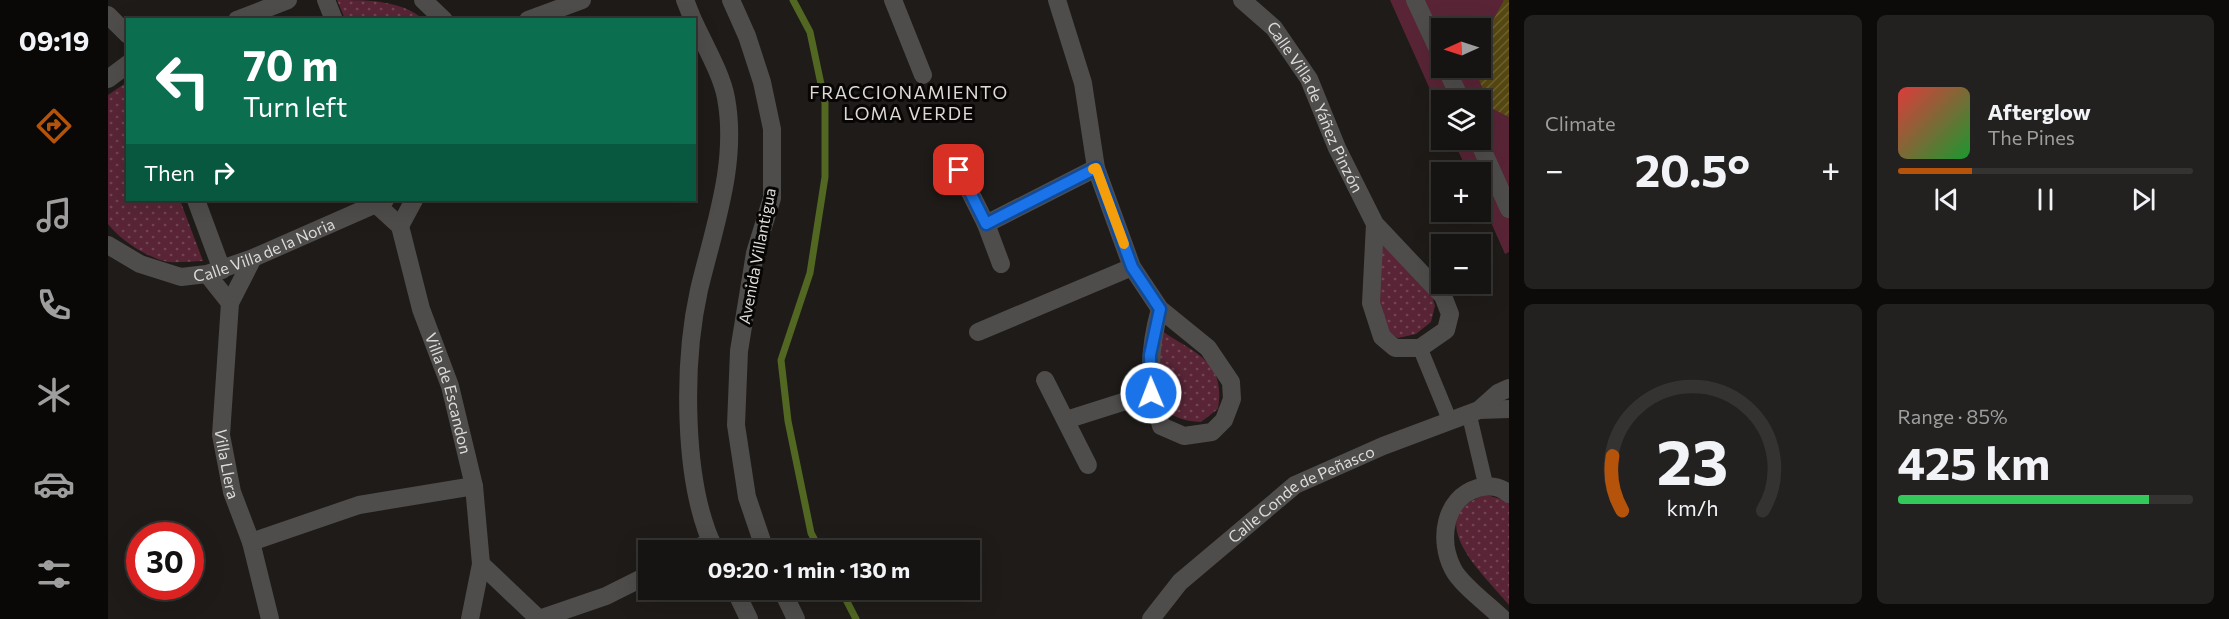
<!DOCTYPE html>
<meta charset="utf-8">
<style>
:root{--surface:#161412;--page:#232120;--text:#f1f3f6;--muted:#9e9e9f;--line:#353332;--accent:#b45309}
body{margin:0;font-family:Commissioner,sans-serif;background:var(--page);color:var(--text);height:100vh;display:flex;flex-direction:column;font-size:22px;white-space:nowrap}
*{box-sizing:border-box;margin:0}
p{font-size:20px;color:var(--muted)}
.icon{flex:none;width:33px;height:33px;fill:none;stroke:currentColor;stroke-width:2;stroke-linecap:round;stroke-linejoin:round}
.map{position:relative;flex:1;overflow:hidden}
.panel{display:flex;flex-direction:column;gap:15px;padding:15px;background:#0c0b0a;width:720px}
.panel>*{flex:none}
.hud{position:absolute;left:18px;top:18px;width:570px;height:183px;border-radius:0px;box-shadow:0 6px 24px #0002,0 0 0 2px var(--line);background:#0b6e4f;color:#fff;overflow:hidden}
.needle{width:39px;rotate:267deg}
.buttons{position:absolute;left:1323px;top:18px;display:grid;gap:12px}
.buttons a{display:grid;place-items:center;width:60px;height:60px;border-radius:0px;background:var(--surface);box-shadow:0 6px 24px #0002,0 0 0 2px var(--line);font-size:30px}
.speed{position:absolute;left:18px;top:522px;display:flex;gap:12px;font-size:30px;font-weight:700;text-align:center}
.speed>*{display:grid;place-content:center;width:78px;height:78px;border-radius:50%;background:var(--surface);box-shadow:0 6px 24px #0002,0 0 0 2px var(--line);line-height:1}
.speed .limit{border:9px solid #d22;background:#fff;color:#111}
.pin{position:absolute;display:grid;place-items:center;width:51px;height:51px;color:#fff;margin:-26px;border-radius:12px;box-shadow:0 3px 9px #0006}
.me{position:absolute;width:66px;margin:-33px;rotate:359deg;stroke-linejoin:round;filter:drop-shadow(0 0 4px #0008)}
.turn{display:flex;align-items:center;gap:21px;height:126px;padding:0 18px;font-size:27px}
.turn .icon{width:78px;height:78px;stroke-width:2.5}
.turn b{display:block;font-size:42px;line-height:51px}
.then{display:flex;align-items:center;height:57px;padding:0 18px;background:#0003;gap:12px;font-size:22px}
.big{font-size:45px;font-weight:700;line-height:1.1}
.panel .widget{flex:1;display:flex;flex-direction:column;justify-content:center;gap:9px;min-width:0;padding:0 21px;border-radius:9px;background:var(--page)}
.panel .dial{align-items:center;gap:0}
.dial svg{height:156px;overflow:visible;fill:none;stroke:var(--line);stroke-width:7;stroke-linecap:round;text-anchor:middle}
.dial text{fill:var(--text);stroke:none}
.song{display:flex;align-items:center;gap:18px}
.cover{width:72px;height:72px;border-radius:9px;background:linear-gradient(135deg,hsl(0 70% 55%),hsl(130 70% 35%))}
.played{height:6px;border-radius:3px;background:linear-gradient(90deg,var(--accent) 25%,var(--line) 25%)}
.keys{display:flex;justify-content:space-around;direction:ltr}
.heat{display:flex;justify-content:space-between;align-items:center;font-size:33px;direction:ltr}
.charge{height:9px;border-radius:4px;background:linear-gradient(90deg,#34c759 85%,var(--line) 0)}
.panel .tiles{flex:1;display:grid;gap:15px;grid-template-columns:repeat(2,1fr)}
.trip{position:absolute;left:530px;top:540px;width:342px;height:60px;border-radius:0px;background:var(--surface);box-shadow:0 6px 24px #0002,0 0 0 2px var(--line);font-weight:700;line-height:60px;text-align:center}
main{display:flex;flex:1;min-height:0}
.menu{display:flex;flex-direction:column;width:108px;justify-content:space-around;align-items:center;background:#090807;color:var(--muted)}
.menu .icon{width:42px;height:42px}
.menu .on{color:var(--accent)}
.menu b{font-size:27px;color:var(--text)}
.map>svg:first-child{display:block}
.grass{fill:#592536;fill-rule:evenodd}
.park{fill:url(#park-dots)}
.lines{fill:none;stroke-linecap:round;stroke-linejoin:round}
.stream{stroke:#516722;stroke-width:7}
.building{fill:url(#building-hatch)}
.pedestrian{stroke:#4f4d4c;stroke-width:15}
.minor{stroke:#4f4d4c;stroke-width:18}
.route-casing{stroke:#114b97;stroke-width:15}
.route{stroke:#1a73e8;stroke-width:10}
.slow{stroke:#f59e0b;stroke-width:10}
.labels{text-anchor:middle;stroke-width:6;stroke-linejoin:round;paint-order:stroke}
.street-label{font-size:16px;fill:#dddbd9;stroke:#070605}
.neighbourhood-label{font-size:18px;letter-spacing:1.5px;fill:#ded9d5;stroke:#070605}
</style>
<main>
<nav class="menu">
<b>09:19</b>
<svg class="icon on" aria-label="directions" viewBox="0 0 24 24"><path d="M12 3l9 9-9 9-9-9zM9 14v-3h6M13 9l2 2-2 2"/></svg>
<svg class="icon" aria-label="music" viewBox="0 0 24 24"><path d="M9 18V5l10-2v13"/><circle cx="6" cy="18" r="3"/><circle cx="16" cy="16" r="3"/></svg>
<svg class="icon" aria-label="phone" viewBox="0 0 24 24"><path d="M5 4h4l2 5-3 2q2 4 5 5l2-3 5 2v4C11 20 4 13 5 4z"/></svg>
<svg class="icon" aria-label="climate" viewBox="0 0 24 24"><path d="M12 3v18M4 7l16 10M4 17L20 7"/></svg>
<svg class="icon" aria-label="car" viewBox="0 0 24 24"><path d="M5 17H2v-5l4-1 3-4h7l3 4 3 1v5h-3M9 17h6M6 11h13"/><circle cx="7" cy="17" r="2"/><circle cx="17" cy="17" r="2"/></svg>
<svg class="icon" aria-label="filters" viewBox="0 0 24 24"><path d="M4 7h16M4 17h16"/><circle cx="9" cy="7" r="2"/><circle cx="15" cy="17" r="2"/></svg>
</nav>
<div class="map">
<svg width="1401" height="619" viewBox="0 0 1401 619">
<defs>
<pattern id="park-dots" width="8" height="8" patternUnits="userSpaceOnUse" patternTransform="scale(1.5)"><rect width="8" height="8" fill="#592536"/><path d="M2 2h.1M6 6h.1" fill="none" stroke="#704452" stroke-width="1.8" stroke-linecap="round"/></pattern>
<pattern id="building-hatch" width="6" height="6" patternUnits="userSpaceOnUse" patternTransform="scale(1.5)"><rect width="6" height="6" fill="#564811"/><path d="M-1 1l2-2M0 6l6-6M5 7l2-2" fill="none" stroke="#6e6233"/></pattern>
</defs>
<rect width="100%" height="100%" fill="#1e1b18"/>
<!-- grass -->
<path class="grass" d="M 1282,0 L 1401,0 L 1401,252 L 1397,254 L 1373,200 L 1372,172 L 1360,172 L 1345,140 L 1372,140 L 1372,100 L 1334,100 L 1333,114 ZM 1334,28 L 1372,28 L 1372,68 L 1334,68 Z"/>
<!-- park -->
<path class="park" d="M 229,0 C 259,0 293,0 315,19 L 237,19 Z
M 19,82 L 20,200 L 72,200 L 95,261 C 84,261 72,263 61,262 C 41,259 12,240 0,224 L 0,95 Z
M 1272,242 L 1323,292 L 1327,306 L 1323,322 L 1308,334 L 1290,338 L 1277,330 L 1272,302 Z
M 1054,331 C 1088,354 1118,361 1110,409 L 1093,422 C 1034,419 1051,375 1054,331 Z
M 1378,495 L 1401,501 L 1401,605 C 1376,575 1310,516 1378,495 Z"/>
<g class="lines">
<!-- stream -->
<path class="stream" d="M 685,0 L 702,32 L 717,103 L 717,177 L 702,273 L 673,360 L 680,421 L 703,533 L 712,550
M 733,590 L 748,619"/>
</g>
<!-- building -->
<path class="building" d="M 1396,0 L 1401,0 L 1401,117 L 1383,108 L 1366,68 L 1372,68 L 1372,45 Z"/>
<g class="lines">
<!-- pedestrian -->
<path class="pedestrian" d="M 1312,348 L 1342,421
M 1361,414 L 1378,486"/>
<!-- minor -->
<g class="minor">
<path d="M 218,0 L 226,20"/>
<path d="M 315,0 L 336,20"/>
<path d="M 577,0 L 585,20"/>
<path d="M 623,0 L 639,36 L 654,82 L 664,129 L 664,198 L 647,253 L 631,351 L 628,425 L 639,497 L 657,550"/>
<path d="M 785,0 L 815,75"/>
<path d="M 949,0 L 975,83 L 988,168 L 1024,267 L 1052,309 L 1100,348 L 1123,382 L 1124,399 L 1116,420 L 1104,432 L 1076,436 L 1053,426 C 1040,383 1040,352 1052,309"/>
<path id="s1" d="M 1134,0 L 1166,28 L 1201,79 L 1229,148 L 1267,224 L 1335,296 L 1342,314 L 1338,330 L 1312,348 L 1287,348 L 1274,337 L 1263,303 L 1267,224"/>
<path d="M 1307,0 L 1334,58"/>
<path d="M 0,15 L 20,35"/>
<path d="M 129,20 L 180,0"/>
<path d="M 420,20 L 474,0"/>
<path d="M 586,22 C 596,44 614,75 618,98 C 630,163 606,227 591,290 C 575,362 574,484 607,550"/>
<path d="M 1338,68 L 1353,100"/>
<path d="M 0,79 L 20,64"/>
<path d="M 1370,140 L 1401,209"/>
<path d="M 851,170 L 878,224 L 893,264"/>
<path d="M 88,200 L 114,270"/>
<path id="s2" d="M 268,204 L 292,226 L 313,309 L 342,386 L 366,486 L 373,564 L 362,619"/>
<path d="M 878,224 L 988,168"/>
<path d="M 292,226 L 306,200"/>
<path id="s3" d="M 0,245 L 32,264 L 73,277 L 99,274 L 145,258 L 277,200"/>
<path id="s4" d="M 145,258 L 122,303 L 113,435 L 124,492 L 143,542 L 162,619"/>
<path d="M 99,274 L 122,303"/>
<path d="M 870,332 L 1024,267"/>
<path d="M 937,380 L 980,465"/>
<path d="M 1371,410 L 1401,409"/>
<path d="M 958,420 L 1043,393"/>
<path d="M 143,542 L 251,505 L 366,486"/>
<path d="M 585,550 L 603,541"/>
<path d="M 373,564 L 431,619"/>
<path d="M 627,590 L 641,619"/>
<path d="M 674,590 L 688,619"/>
<path d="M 431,619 L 498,596 L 540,575"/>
<path id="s5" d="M 1043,619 L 1072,582 L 1187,485 L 1275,446 L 1371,410 L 1390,393 L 1401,388"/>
<path d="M 1395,619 C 1382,606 1353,585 1345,569 C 1330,540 1336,498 1370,488 C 1382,485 1392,486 1401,494"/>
</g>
</g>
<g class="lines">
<defs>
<path id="route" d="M 851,170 L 878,224 L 988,168 L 1024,267 L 1052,309 L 1042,355 L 1043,393"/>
</defs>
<!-- route casing -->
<use href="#route" class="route-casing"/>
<!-- route -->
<use href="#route" class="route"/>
<!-- slow -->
<path class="slow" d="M 985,169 L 988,168 L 1016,244"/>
</g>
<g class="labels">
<!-- street labels -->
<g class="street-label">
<text dy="6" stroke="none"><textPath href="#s1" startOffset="132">Calle Villa de Yáñez Pinzón</textPath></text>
<text dy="6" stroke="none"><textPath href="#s3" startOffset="168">Calle Villa de la Noria</textPath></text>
<text transform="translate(649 256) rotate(-79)" y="6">Avenida Villantigua</text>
<text dy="6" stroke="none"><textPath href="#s2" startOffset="207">Villa de Escandon</textPath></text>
<text dy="6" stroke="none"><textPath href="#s4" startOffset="212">Villa Llera</textPath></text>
<text dy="6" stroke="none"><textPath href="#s5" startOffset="198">Calle Conde de Peñasco</textPath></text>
</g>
<!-- neighbourhood labels -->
<g class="neighbourhood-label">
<text x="801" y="99">FRACCIONAMIENTO<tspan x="801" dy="21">LOMA VERDE</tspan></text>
</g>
</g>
</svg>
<div class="buttons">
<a><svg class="needle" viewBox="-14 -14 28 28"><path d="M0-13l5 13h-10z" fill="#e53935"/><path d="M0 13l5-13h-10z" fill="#9e9e9f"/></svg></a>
<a><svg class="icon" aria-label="layers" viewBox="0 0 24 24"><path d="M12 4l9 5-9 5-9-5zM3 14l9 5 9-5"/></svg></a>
<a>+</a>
<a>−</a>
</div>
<div class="speed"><div class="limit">30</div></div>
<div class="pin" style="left:851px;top:170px;background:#d93025"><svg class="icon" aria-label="arrive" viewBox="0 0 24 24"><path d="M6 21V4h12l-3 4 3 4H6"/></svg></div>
<svg class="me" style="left:1043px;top:393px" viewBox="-20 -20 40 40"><circle r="17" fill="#1a73e8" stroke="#fff" stroke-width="3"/><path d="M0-11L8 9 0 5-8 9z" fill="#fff"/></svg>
<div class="trip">09:20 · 1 min · 130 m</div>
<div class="hud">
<div class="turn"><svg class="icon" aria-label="left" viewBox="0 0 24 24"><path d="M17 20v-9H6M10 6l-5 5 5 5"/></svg><div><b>70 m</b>Turn left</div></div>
<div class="then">Then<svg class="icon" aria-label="right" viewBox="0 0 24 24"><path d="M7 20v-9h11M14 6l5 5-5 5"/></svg></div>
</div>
</div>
<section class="panel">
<div class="tiles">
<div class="widget"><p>Climate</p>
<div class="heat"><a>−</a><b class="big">20.5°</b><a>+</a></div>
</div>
<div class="widget">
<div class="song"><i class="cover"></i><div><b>Afterglow</b><p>The Pines</p></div></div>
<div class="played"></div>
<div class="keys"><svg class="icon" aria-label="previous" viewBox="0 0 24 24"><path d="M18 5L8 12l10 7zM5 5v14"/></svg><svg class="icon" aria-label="pause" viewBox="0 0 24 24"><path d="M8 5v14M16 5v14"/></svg><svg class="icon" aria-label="next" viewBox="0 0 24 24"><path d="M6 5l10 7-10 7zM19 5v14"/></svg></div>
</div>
<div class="widget dial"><svg viewBox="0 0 100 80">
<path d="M14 69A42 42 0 1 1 86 69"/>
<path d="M14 69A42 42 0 0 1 9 41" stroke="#b45309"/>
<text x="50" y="56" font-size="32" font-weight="700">23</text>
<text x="50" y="72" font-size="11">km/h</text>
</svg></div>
<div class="widget"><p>Range · 85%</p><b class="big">425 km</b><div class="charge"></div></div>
</div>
</section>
</main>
